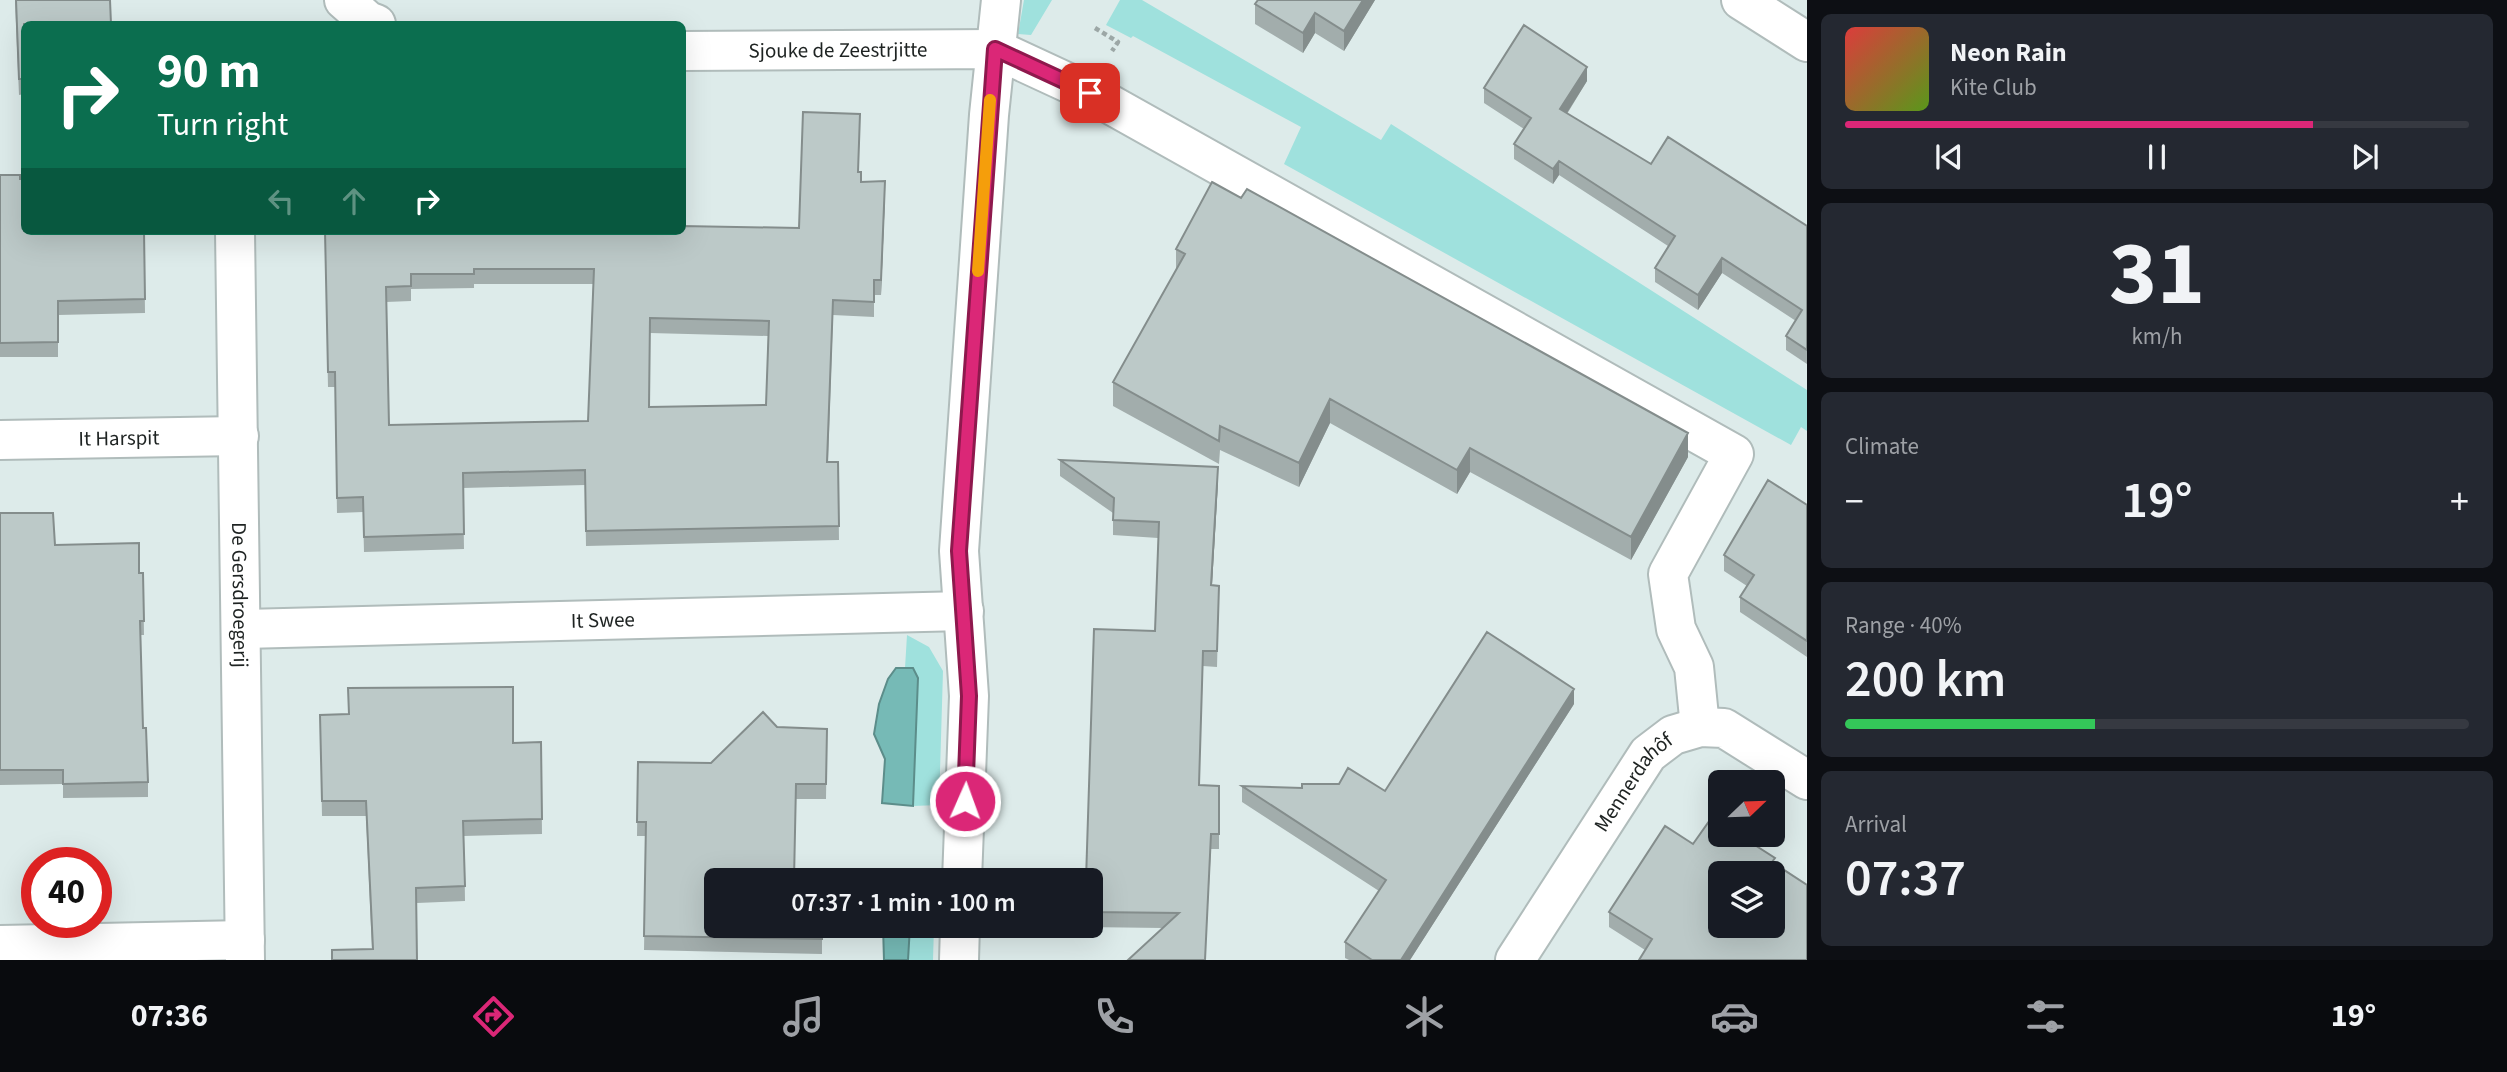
<!DOCTYPE html>
<meta charset="utf-8">
<style>
:root{--surface:#171b24;--page:#242831;--text:#f1f3f6;--muted:#9ea1a6;--line:#363941;--accent:#db2777}
body{margin:0;font-family:"Source Sans 3",sans-serif;background:var(--page);color:var(--text);height:100vh;display:flex;flex-direction:column;font-size:26px;white-space:nowrap}
*{box-sizing:border-box;margin:0}
p{font-size:23px;color:var(--muted)}
.icon{flex:none;width:38px;height:38px;fill:none;stroke:currentColor;stroke-width:2;stroke-linecap:round;stroke-linejoin:round}
.map{position:relative;flex:1;overflow:hidden}
.panel{display:flex;flex-direction:column;gap:14px;padding:14px;background:#0d0f14;width:700px}
.panel>*{flex:none}
.hud{position:absolute;left:21px;top:21px;width:665px;height:214px;border-radius:10px;box-shadow:0 7px 28px #0002;background:#0b6e4f;color:#fff;overflow:hidden}
.needle{width:46px;rotate:67deg}
.controls{position:absolute;left:1708px;top:770px;display:grid;gap:14px}
.controls a{display:grid;place-items:center;width:77px;height:77px;border-radius:10px;background:var(--surface);box-shadow:0 7px 28px #0002;font-size:35px}
.speed{position:absolute;left:21px;top:847px;display:flex;gap:14px;font-size:35px;font-weight:700;text-align:center}
.speed>*{display:grid;place-content:center;width:91px;height:91px;border-radius:50%;background:var(--surface);box-shadow:0 7px 28px #0002;line-height:1}
.speed .limit{border:10px solid #d22;background:#fff;color:#111}
.pin{position:absolute;display:grid;place-items:center;width:60px;height:60px;color:#fff;margin:-30px;border-radius:14px;box-shadow:0 4px 10px #0006}
.me{position:absolute;width:77px;margin:-38px;rotate:2deg;stroke-linejoin:round;filter:drop-shadow(0 0 5px #0008)}
.turn{display:flex;align-items:center;gap:24px;height:147px;padding:0 21px;font-size:32px}
.turn .icon{width:91px;height:91px;stroke-width:2.5}
.turn b{display:block;font-size:49px;line-height:60px}
.lanes{display:flex;align-items:center;height:66px;padding:0 21px;background:#0003;justify-content:center;gap:35px;direction:ltr}
.lanes .off{opacity:.35}
.big{font-size:52px;font-weight:600;line-height:1.1}
.panel .tile{flex:1;display:flex;flex-direction:column;justify-content:center;gap:10px;min-width:0;padding:0 24px;border-radius:10px;background:var(--page)}
.panel .dial{align-items:center;gap:0}
.dial b{font-size:91px;line-height:1}
.song{display:flex;align-items:center;gap:21px}
.cover{width:84px;height:84px;border-radius:10px;background:linear-gradient(135deg,hsl(0 70% 55%),hsl(90 70% 35%))}
.played{height:7px;border-radius:4px;background:linear-gradient(90deg,var(--accent) 75%,var(--line) 75%)}
.keys{display:flex;justify-content:space-around;direction:ltr}
.heat{display:flex;justify-content:space-between;align-items:center;font-size:38px;direction:ltr}
.charge{height:10px;border-radius:5px;background:linear-gradient(90deg,#34c759 40%,var(--line) 0)}
.trip{position:absolute;left:704px;top:868px;width:399px;height:70px;border-radius:10px;background:var(--surface);box-shadow:0 7px 28px #0002;font-weight:600;line-height:70px;text-align:center}
.tabs{display:flex;height:112px;justify-content:space-around;align-items:center;background:#090b0e;color:var(--muted)}
.tabs .icon{width:49px;height:49px}
.tabs .selected{color:var(--accent)}
.tabs b{font-size:32px;color:var(--text)}
main{display:flex;flex:1;min-height:0}
.map>svg:first-child{display:block}
.green{fill:#9fe1dd}
.water{fill:#76bab6;stroke:#5c8d8a;stroke-width:2}
.lines{fill:none;stroke-linecap:round;stroke-linejoin:round}
.minor-casing{stroke:#b0bcbb;stroke-width:42}
.path{stroke:#9ca7a6;stroke-width:4.5;stroke-dasharray:5 3.5;stroke-linecap:butt}
.minor{stroke:#fff;stroke-width:38}
.wall{fill:#a2adac;fill-rule:evenodd}
.shaded-wall{fill:#848d8c}
.building{fill:#bcc9c8;stroke:#848d8c;stroke-width:2;fill-rule:evenodd}
.route-casing{stroke:#8e194d;stroke-width:18}
.route{stroke:#db2777;stroke-width:12}
.slow{stroke:#f59e0b;stroke-width:12}
.labels{text-anchor:middle;stroke-width:5;stroke-linejoin:round;paint-order:stroke}
.street-label{font-size:21px;fill:#1e2322;stroke:#fff}
</style>
<main>
<div class="map">
<svg width="1807" height="960" viewBox="0 0 1807 960">
<rect width="100%" height="100%" fill="#ddebea"/>
<!-- green -->
<path class="green" d="M 1024,0 L 1052,0 L 1031,35 L 1018,34 Z
M 1120,0 L 1142,0 L 1381,140 L 1391,124 L 1807,390 L 1807,431 L 1801,427 L 1791,445 L 1284,164 L 1301,127 L 1133,36 L 1131,38 L 1106,25 Z
M 907,635 L 929,647 L 943,671 L 939,805 L 913,806 L 918,678 L 913,668 L 905,668 Z
M 910,926 L 934,926 L 933,960 L 908,960 Z"/>
<!-- water -->
<path class="water" d="M 896,668 L 913,668 L 918,678 L 913,806 L 882,803 L 885,759 L 874,734 L 879,704 L 888,679 Z
M 883,926 L 910,926 L 908,960 L 884,960 Z"/>
<g class="lines">
<defs>
<g id="minor">
<path d="M 344,0 L 368,21 L 376,24"/>
<path d="M 1741,0 L 1807,42"/>
<path id="s1" d="M 682,51 L 995,49 L 1090,93 L 1734,454 L 1668,574 L 1676,629 L 1694,667 L 1700,727"/>
<path id="s2" d="M 235,231 L 245,960"/>
<path id="s3" d="M 0,440 L 239,436"/>
<path id="s4" d="M 241,629 L 964,611"/>
<path d="M 962,880 L 969,696 L 959,551 L 989,115 L 1001,0"/>
<path d="M 0,945 L 245,940"/>
<path d="M 959,960 L 960,926"/>
<path id="s5" d="M 1515,960 L 1648,754 L 1673,735 L 1700,727 L 1724,728 L 1807,780"/>
</g>
</defs>
<!-- minor casing -->
<use href="#minor" class="minor-casing"/>
<!-- path -->
<path class="path" d="M 1095,28 L 1118,42 L 1112,51"/>
<!-- minor -->
<use href="#minor" class="minor"/>
</g>
<!-- wall -->
<path class="wall" d="M 15,0 L 24,24 L 24,94 L 19,95 Z
M 1375,0 L 1344,51 L 1315,33 L 1303,53 L 1255,24 L 1255,4 Z
M 1587,81 L 1567,114 L 1651,164 L 1807,226 L 1807,364 L 1786,350 L 1786,336 L 1796,321 L 1722,273 L 1698,310 L 1655,282 L 1655,268 L 1668,246 L 1559,175 L 1553,184 L 1514,159 L 1514,144 L 1524,129 L 1484,103 L 1484,88 Z
M 860,129 L 858,172 L 861,182 L 885,196 L 881,295 L 874,295 L 874,317 L 833,315 L 828,462 L 838,462 L 839,540 L 586,546 L 585,485 L 463,488 L 464,549 L 364,552 L 363,512 L 337,513 L 335,387 L 328,387 L 325,231 L 799,228 ZM 474,284 L 593,284 L 588,421 L 389,425 L 386,302 L 411,301 L 411,289 L 474,288 ZM 650,333 L 768,336 L 766,405 L 649,407 Z
M 0,175 L 20,179 L 144,231 L 145,313 L 58,315 L 58,357 L 0,357 Z
M 1176,249 L 1688,457 L 1631,560 L 1470,472 L 1457,494 L 1330,423 L 1299,487 L 1220,450 L 1219,464 L 1113,406 L 1113,382 L 1176,271 Z
M 1060,460 L 1218,482 L 1212,585 L 1219,586 L 1217,667 L 1203,666 L 1199,785 L 1219,786 L 1219,849 L 1211,849 L 1205,960 L 1163,928 L 1085,927 L 1085,926 L 1090,926 L 1090,880 L 1155,631 L 1158,538 L 1113,535 L 1113,513 L 1060,476 Z
M 1807,505 L 1807,657 L 1740,612 L 1740,597 L 1747,586 L 1724,571 L 1724,555 Z
M 0,513 L 55,545 L 139,573 L 143,573 L 144,635 L 140,635 L 143,728 L 148,782 L 148,797 L 63,798 L 63,784 L 0,785 Z
M 1574,704 L 1410,960 L 1349,960 L 1345,958 L 1345,942 L 1379,891 L 1242,802 L 1242,786 L 1385,791 Z
M 320,715 L 513,743 L 541,742 L 542,834 L 464,836 L 465,901 L 417,903 L 372,949 L 366,816 L 322,816 Z
M 777,727 L 827,729 L 826,799 L 796,799 L 716,880 L 822,926 L 822,954 L 644,950 L 646,836 L 637,836 L 638,762 L 711,763 Z
M 1720,827 L 1645,950 L 1609,927 L 1609,912 L 1693,844 Z"/>
<!-- shaded-wall -->
<path class="shaded-wall" d="M 1363,0 L 1375,0 L 1344,51 L 1344,31 Z
M 1315,13 L 1315,33 L 1303,53 L 1303,33 Z
M 1587,67 L 1587,81 L 1560,124 L 1560,109 Z
M 1559,161 L 1559,175 L 1553,184 L 1553,169 Z
M 885,181 L 885,196 L 881,295 L 881,280 Z
M 1722,258 L 1722,273 L 1698,310 L 1698,295 Z
M 1330,399 L 1330,423 L 1299,487 L 1299,463 Z
M 1688,433 L 1688,457 L 1631,560 L 1631,537 Z
M 1470,448 L 1470,472 L 1457,494 L 1457,470 Z
M 1218,467 L 1218,482 L 1211,601 L 1211,585 Z
M 1574,689 L 1574,704 L 1410,960 L 1401,960 Z"/>
<!-- building -->
<path class="building" d="M 16,0 L 110,0 L 111,24 L 24,24 L 24,79 L 19,79 Z
M 1258,0 L 1363,0 L 1344,31 L 1315,13 L 1303,33 L 1255,4 Z
M 1524,25 L 1587,67 L 1560,109 L 1651,164 L 1668,137 L 1807,226 L 1807,350 L 1786,336 L 1802,310 L 1722,258 L 1698,295 L 1655,268 L 1675,236 L 1559,161 L 1553,169 L 1514,144 L 1531,118 L 1484,88 Z
M 803,112 L 860,114 L 858,172 L 861,172 L 861,182 L 885,181 L 881,280 L 874,280 L 874,302 L 833,300 L 827,462 L 838,462 L 839,526 L 586,531 L 585,470 L 463,473 L 464,534 L 364,537 L 363,497 L 337,498 L 335,372 L 328,372 L 325,231 L 682,231 L 682,226 L 799,228 ZM 474,269 L 594,269 L 588,421 L 389,425 L 386,287 L 411,286 L 411,274 L 474,274 ZM 650,318 L 769,321 L 766,405 L 649,407 Z
M 0,175 L 20,175 L 20,179 L 24,179 L 24,231 L 144,231 L 145,299 L 58,301 L 58,342 L 0,343 Z
M 1212,182 L 1241,198 L 1247,189 L 1688,433 L 1631,537 L 1470,448 L 1457,470 L 1330,399 L 1299,463 L 1220,426 L 1219,441 L 1113,382 L 1185,254 L 1176,249 Z
M 1060,460 L 1218,467 L 1211,585 L 1219,586 L 1217,651 L 1203,651 L 1199,785 L 1219,786 L 1219,834 L 1211,834 L 1205,960 L 1128,960 L 1179,913 L 1090,912 L 1090,880 L 1086,880 L 1094,629 L 1155,631 L 1159,522 L 1113,520 L 1114,498 Z
M 1768,480 L 1807,505 L 1807,641 L 1740,597 L 1754,575 L 1724,555 Z
M 0,513 L 53,513 L 55,545 L 139,543 L 139,573 L 143,573 L 144,621 L 140,621 L 143,728 L 146,728 L 148,782 L 63,784 L 63,770 L 0,770 Z
M 1487,632 L 1574,689 L 1401,960 L 1372,960 L 1345,942 L 1386,880 L 1242,786 L 1302,788 L 1302,784 L 1339,784 L 1348,768 L 1385,791 Z
M 513,687 L 513,743 L 541,742 L 542,819 L 463,821 L 465,886 L 416,888 L 417,960 L 332,960 L 332,950 L 373,949 L 366,801 L 322,801 L 320,715 L 349,714 L 348,688 Z
M 763,712 L 777,727 L 827,729 L 826,784 L 796,784 L 794,880 L 716,880 L 716,926 L 822,926 L 822,939 L 644,936 L 646,822 L 637,822 L 638,762 L 711,763 Z
M 1710,820 L 1720,827 L 1720,835 L 1739,835 L 1775,858 L 1772,862 L 1807,885 L 1807,960 L 1639,960 L 1652,939 L 1609,912 L 1665,826 L 1693,844 ZM 1720,873 L 1773,873 L 1773,926 L 1720,926 Z"/>
<g class="lines">
<defs>
<path id="route" d="M 965,801 L 969,696 L 959,551 L 995,49 L 1090,93"/>
</defs>
<!-- route casing -->
<use href="#route" class="route-casing"/>
<!-- route -->
<use href="#route" class="route"/>
<!-- slow -->
<path class="slow" d="M 978,271 L 990,100"/>
</g>
<g class="labels">
<!-- street labels -->
<g class="street-label">
<text dy="7" stroke="none"><textPath href="#s1" startOffset="156">Sjouke de Zeestrjitte</textPath></text>
<text dy="7" stroke="none"><textPath href="#s3" startOffset="119">It Harspit</textPath></text>
<text dy="7" stroke="none"><textPath href="#s2" startOffset="364">De Gersdroegerij</textPath></text>
<text dy="7" stroke="none"><textPath href="#s4" startOffset="362">It Swee</textPath></text>
<text dy="7" stroke="none"><textPath href="#s5" startOffset="214">Mennerdahôf</textPath></text>
</g>
</g>
</svg>
<div class="controls">
<a><svg class="needle" viewBox="-14 -14 28 28"><path d="M0-13l5 13h-10z" fill="#e53935"/><path d="M0 13l5-13h-10z" fill="#9ea1a6"/></svg></a>
<a><svg class="icon" aria-label="layers" viewBox="0 0 24 24"><path d="M12 4l9 5-9 5-9-5zM3 14l9 5 9-5"/></svg></a>
</div>
<div class="speed"><div class="limit">40</div></div>
<div class="pin" style="left:1090px;top:93px;background:#d93025"><svg class="icon" aria-label="arrive" viewBox="0 0 24 24"><path d="M6 21V4h12l-3 4 3 4H6"/></svg></div>
<svg class="me" style="left:965px;top:801px" viewBox="-20 -20 40 40"><circle r="17" fill="#db2777" stroke="#fff" stroke-width="3"/><path d="M0-11L8 9 0 5-8 9z" fill="#fff"/></svg>
<div class="trip">07:37 · 1 min · 100 m</div>
<div class="hud">
<div class="turn"><svg class="icon" aria-label="right" viewBox="0 0 24 24"><path d="M7 20v-9h11M14 6l5 5-5 5"/></svg><div><b>90 m</b>Turn right</div></div>
<div class="lanes"><svg class="icon off" aria-label="left" viewBox="0 0 24 24"><path d="M17 20v-9H6M10 6l-5 5 5 5"/></svg><svg class="icon off" aria-label="ahead" viewBox="0 0 24 24"><path d="M12 20V5M6 11l6-6 6 6"/></svg><svg class="icon" aria-label="right" viewBox="0 0 24 24"><path d="M7 20v-9h11M14 6l5 5-5 5"/></svg></div>
</div>
</div>
<section class="panel">
<div class="tile">
<div class="song"><i class="cover"></i><div><b>Neon Rain</b><p>Kite Club</p></div></div>
<div class="played"></div>
<div class="keys"><svg class="icon" aria-label="previous" viewBox="0 0 24 24"><path d="M18 5L8 12l10 7zM5 5v14"/></svg><svg class="icon" aria-label="pause" viewBox="0 0 24 24"><path d="M8 5v14M16 5v14"/></svg><svg class="icon" aria-label="next" viewBox="0 0 24 24"><path d="M6 5l10 7-10 7zM19 5v14"/></svg></div>
</div>
<div class="tile dial"><b>31</b><p>km/h</p></div>
<div class="tile"><p>Climate</p>
<div class="heat"><a>−</a><b class="big">19°</b><a>+</a></div>
</div>
<div class="tile"><p>Range · 40%</p><b class="big">200 km</b><div class="charge"></div></div>
<div class="tile"><p>Arrival</p><b class="big">07:37</b></div>
</section>
</main>
<nav class="tabs">
<b>07:36</b>
<svg class="icon selected" aria-label="directions" viewBox="0 0 24 24"><path d="M12 3l9 9-9 9-9-9zM9 14v-3h6M13 9l2 2-2 2"/></svg>
<svg class="icon" aria-label="music" viewBox="0 0 24 24"><path d="M9 18V5l10-2v13"/><circle cx="6" cy="18" r="3"/><circle cx="16" cy="16" r="3"/></svg>
<svg class="icon" aria-label="phone" viewBox="0 0 24 24"><path d="M5 4h4l2 5-3 2q2 4 5 5l2-3 5 2v4C11 20 4 13 5 4z"/></svg>
<svg class="icon" aria-label="climate" viewBox="0 0 24 24"><path d="M12 3v18M4 7l16 10M4 17L20 7"/></svg>
<svg class="icon" aria-label="car" viewBox="0 0 24 24"><path d="M5 17H2v-5l4-1 3-4h7l3 4 3 1v5h-3M9 17h6M6 11h13"/><circle cx="7" cy="17" r="2"/><circle cx="17" cy="17" r="2"/></svg>
<svg class="icon" aria-label="filters" viewBox="0 0 24 24"><path d="M4 7h16M4 17h16"/><circle cx="9" cy="7" r="2"/><circle cx="15" cy="17" r="2"/></svg>
<b>19°</b>
</nav>
